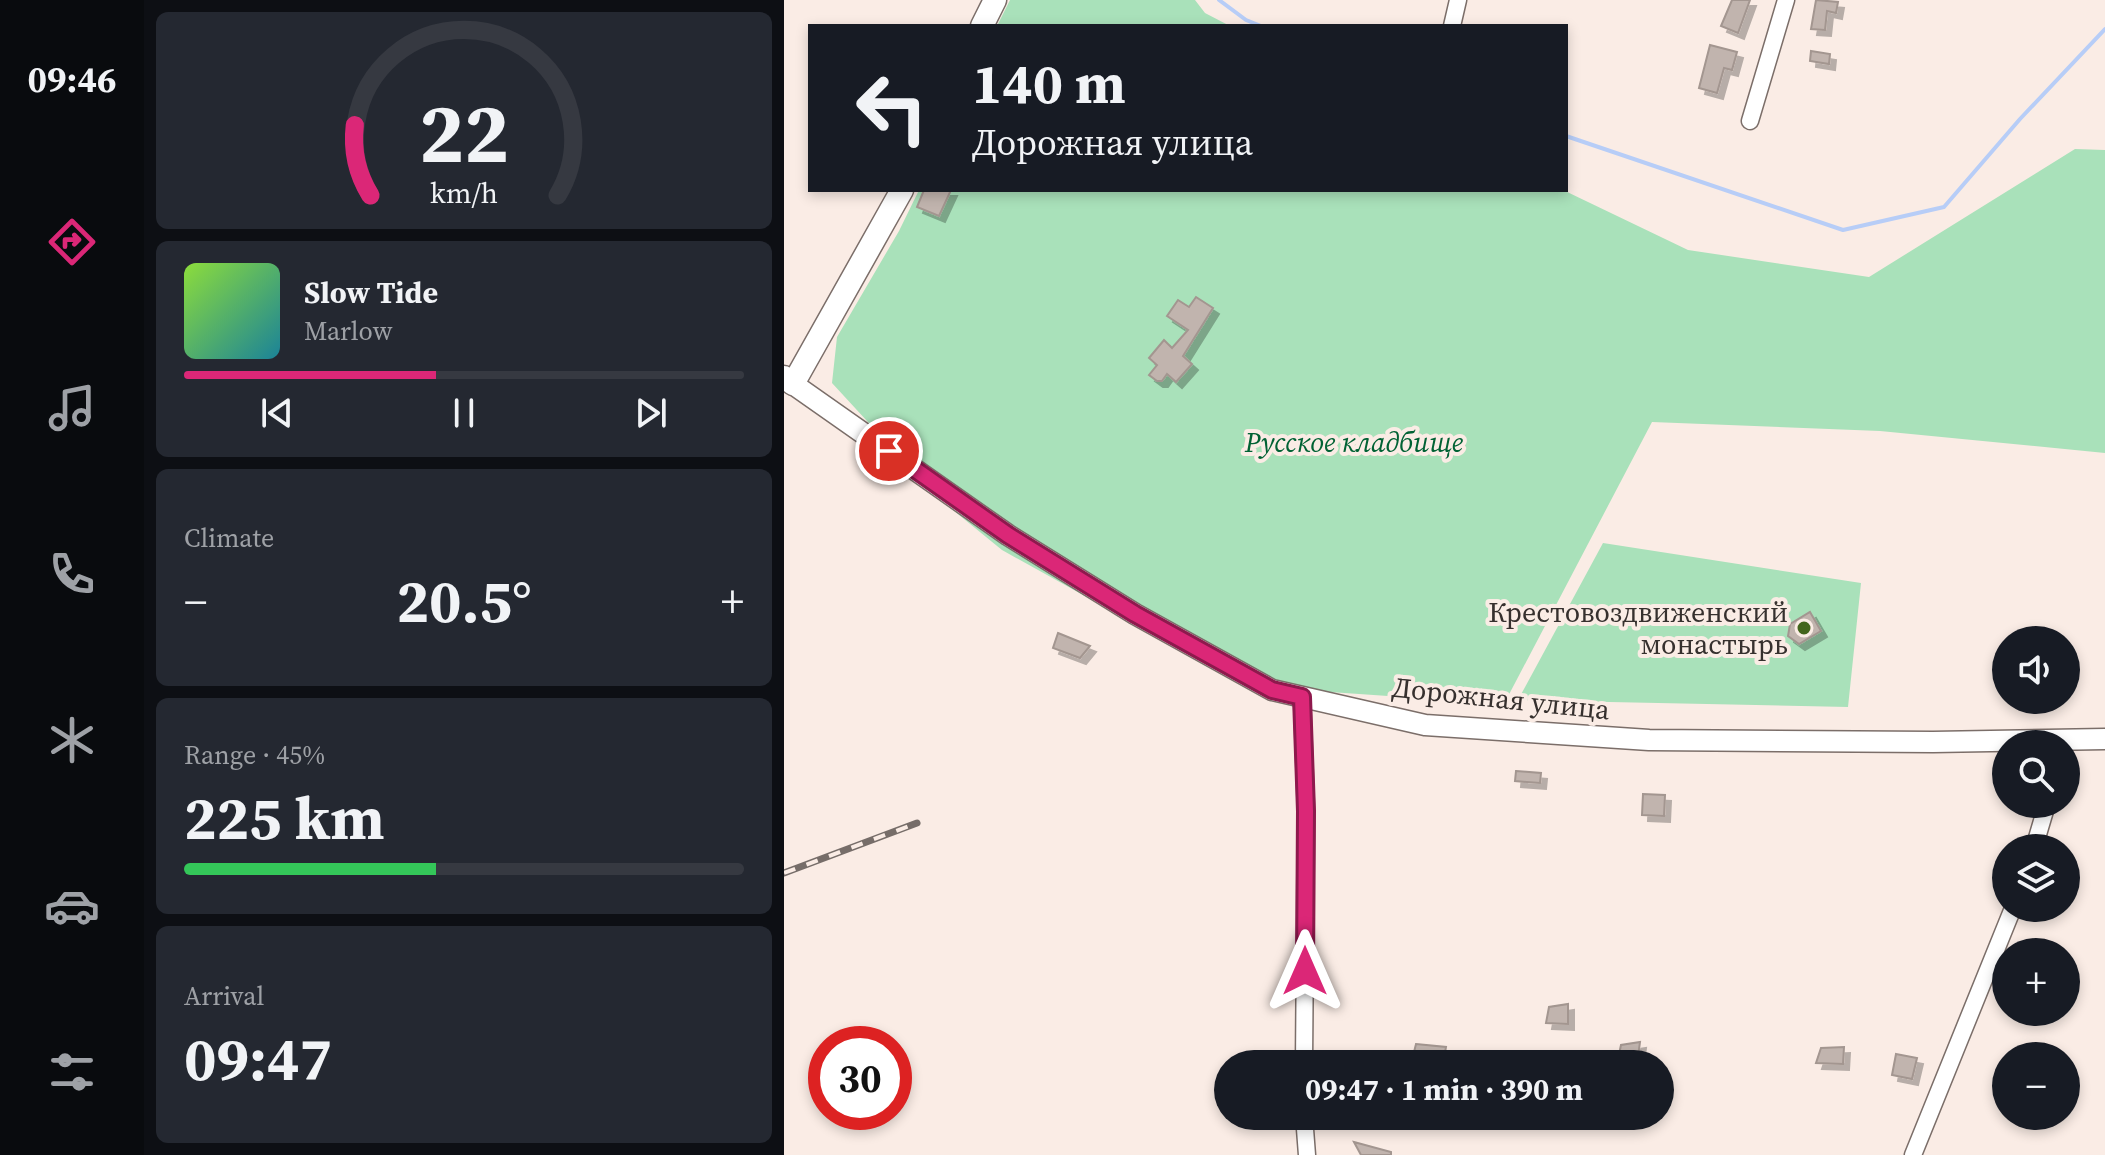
<!DOCTYPE html>
<meta charset="utf-8">
<style>
:root{--surface:#171b24;--page:#242831;--text:#f1f3f6;--muted:#9ea1a6;--line:#363941;--accent:#db2777}
body{margin:0;font-family:"Source Serif 4",serif;background:var(--page);color:var(--text);height:100vh;display:flex;flex-direction:column;font-size:30px;white-space:nowrap}
*{box-sizing:border-box;margin:0}
p{font-size:26px;color:var(--muted)}
.icon{flex:none;width:44px;height:44px;fill:none;stroke:currentColor;stroke-width:2;stroke-linecap:round;stroke-linejoin:round}
.map{position:relative;flex:1;overflow:hidden}
.side{display:flex;flex-direction:column;gap:12px;padding:12px;background:#0d0f14;width:640px}
.side>*{flex:none}
.top-card{position:absolute;left:24px;top:24px;width:760px;height:168px;border-radius:0px;box-shadow:0 4px 12px #0003;background:#171b24;color:var(--text);overflow:hidden}
.buttons{position:absolute;left:1208px;top:626px;display:grid;gap:16px}
.buttons a{display:grid;place-items:center;width:88px;height:88px;border-radius:50%;background:var(--surface);box-shadow:0 4px 12px #0003;font-size:40px}
.speed{position:absolute;left:24px;top:1026px;display:flex;gap:16px;font-size:40px;font-weight:700;text-align:center}
.speed>*{display:grid;place-content:center;width:104px;height:104px;border-radius:50%;background:var(--surface);box-shadow:0 4px 12px #0003;line-height:1}
.speed .limit{border:12px solid #d22;background:#fff;color:#111}
.pin{position:absolute;display:grid;place-items:center;width:68px;height:68px;color:#fff;margin:-34px;border:4px solid #fff;border-radius:50%;box-shadow:0 2px 8px #0007}
.me{position:absolute;width:88px;margin:-44px;rotate:0deg;stroke-linejoin:round;filter:drop-shadow(0 0 6px #0008)}
.turn{display:flex;align-items:center;gap:28px;height:168px;padding:0 32px;font-size:36px}
.turn .icon{width:104px;height:104px;stroke-width:2.5}
.turn b{display:block;font-size:56px;line-height:68px}
.big{font-size:60px;font-weight:700;line-height:1.1}
.side .widget{flex:1;display:flex;flex-direction:column;justify-content:center;gap:12px;min-width:0;padding:0 28px;border-radius:12px;background:var(--page)}
.side .dial{align-items:center;gap:0}
.dial svg{height:208px;overflow:visible;fill:none;stroke:var(--line);stroke-width:7;stroke-linecap:round;text-anchor:middle}
.dial text{fill:var(--text);stroke:none}
.song{display:flex;align-items:center;gap:24px}
.cover{width:96px;height:96px;border-radius:12px;background:linear-gradient(135deg,hsl(90 70% 55%),hsl(190 70% 35%))}
.played{height:8px;border-radius:4px;background:linear-gradient(90deg,var(--accent) 45%,var(--line) 45%)}
.keys{display:flex;justify-content:space-around;direction:ltr}
.heat{display:flex;justify-content:space-between;align-items:center;font-size:44px;direction:ltr}
.charge{height:12px;border-radius:6px;background:linear-gradient(90deg,#34c759 45%,var(--line) 0)}
.trip{position:absolute;left:430px;top:1050px;width:460px;height:80px;border-radius:40px;background:var(--surface);box-shadow:0 4px 12px #0003;font-weight:700;line-height:80px;text-align:center}
main{display:flex;flex:1;min-height:0}
.menu{display:flex;flex-direction:column;width:144px;justify-content:space-around;align-items:center;background:#090b0e;color:var(--muted)}
.menu .icon{width:56px;height:56px}
.menu .current{color:var(--accent)}
.menu b{font-size:36px;color:var(--text)}
.map>svg:first-child{display:block}
.green{fill:#a9e1ba}
.lines{fill:none;stroke-linecap:round;stroke-linejoin:round}
.stream{stroke:#b7cdf7;stroke-width:4}
.building{fill:#c1b4ae;stroke:#a39690;stroke-width:2;filter:url(#shadow)}
.minor-casing{stroke:#7b6e69;stroke-width:19}
.tertiary-casing{stroke:#7b6e69;stroke-width:23}
.secondary-casing{stroke:#7b6e69;stroke-width:25}
.minor{stroke:#fff;stroke-width:16}
.tertiary{stroke:#fff;stroke-width:20}
.secondary{stroke:#fff;stroke-width:22}
.rail-casing{stroke:#766d69;stroke-width:7}
.rail{stroke:#faece5;stroke-width:4;stroke-dasharray:12;stroke-linecap:butt}
.route-casing{stroke:#8e194d;stroke-width:20}
.route{stroke:#db2777;stroke-width:14}
.poi-dot{fill:#43651c;stroke:#faece5;stroke-width:3}
.labels{text-anchor:middle;stroke-width:8;stroke-linejoin:round;paint-order:stroke}
.park-label{font-size:28px;font-style:italic;fill:#016234;stroke:#faece5}
.poi-label{font-size:28px;fill:#36302e;stroke:#faece5;text-anchor:end}
.street-label{font-size:28px;fill:#36302e;stroke:#faece5}
</style>
<main>
<nav class="menu">
<b>09:46</b>
<svg class="icon current" aria-label="directions" viewBox="0 0 24 24"><path d="M12 3l9 9-9 9-9-9zM9 14v-3h6M13 9l2 2-2 2"/></svg>
<svg class="icon" aria-label="music" viewBox="0 0 24 24"><path d="M9 18V5l10-2v13"/><circle cx="6" cy="18" r="3"/><circle cx="16" cy="16" r="3"/></svg>
<svg class="icon" aria-label="phone" viewBox="0 0 24 24"><path d="M5 4h4l2 5-3 2q2 4 5 5l2-3 5 2v4C11 20 4 13 5 4z"/></svg>
<svg class="icon" aria-label="climate" viewBox="0 0 24 24"><path d="M12 3v18M4 7l16 10M4 17L20 7"/></svg>
<svg class="icon" aria-label="car" viewBox="0 0 24 24"><path d="M5 17H2v-5l4-1 3-4h7l3 4 3 1v5h-3M9 17h6M6 11h13"/><circle cx="7" cy="17" r="2"/><circle cx="17" cy="17" r="2"/></svg>
<svg class="icon" aria-label="filters" viewBox="0 0 24 24"><path d="M4 7h16M4 17h16"/><circle cx="9" cy="7" r="2"/><circle cx="15" cy="17" r="2"/></svg>
</nav>
<section class="side">
<div class="widget dial"><svg viewBox="0 0 100 80">
<path d="M14 69A42 42 0 1 1 86 69"/>
<path d="M14 69A42 42 0 0 1 8 42" stroke="#db2777"/>
<text x="50" y="56" font-size="32" font-weight="700">22</text>
<text x="50" y="72" font-size="11">km/h</text>
</svg></div>
<div class="widget">
<div class="song"><i class="cover"></i><div><b>Slow Tide</b><p>Marlow</p></div></div>
<div class="played"></div>
<div class="keys"><svg class="icon" aria-label="previous" viewBox="0 0 24 24"><path d="M18 5L8 12l10 7zM5 5v14"/></svg><svg class="icon" aria-label="pause" viewBox="0 0 24 24"><path d="M8 5v14M16 5v14"/></svg><svg class="icon" aria-label="next" viewBox="0 0 24 24"><path d="M6 5l10 7-10 7zM19 5v14"/></svg></div>
</div>
<div class="widget"><p>Climate</p>
<div class="heat"><a>−</a><b class="big">20.5°</b><a>+</a></div>
</div>
<div class="widget"><p>Range · 45%</p><b class="big">225 km</b><div class="charge"></div></div>
<div class="widget"><p>Arrival</p><b class="big">09:47</b></div>
</section>
<div class="map">
<svg width="1321" height="1155" viewBox="0 0 1321 1155">
<defs>
<filter id="shadow"><feDropShadow dx="6" dy="6" stdDeviation="0" flood-color="#0004"/></filter>
</defs>
<rect width="100%" height="100%" fill="#faece5"/>
<!-- green -->
<path class="green" d="M 226,0 L 411,0 L 421,13 L 446,26 L 213,26 Z
M 1291,149 L 1321,150 L 1321,453 L 1096,431 L 868,422 L 720,704 L 488,688 L 407,655 L 218,550 L 153,497 L 48,383 L 53,337 L 115,231 L 135,190 L 779,190 L 904,250 L 1085,277 Z
M 819,543 L 1077,583 L 1064,707 L 734,700 Z"/>
<g class="lines">
<!-- stream -->
<path class="stream" d="M 435,0 L 462,20 L 477,26
M 782,136 L 1059,230 L 1160,207 L 1236,119 L 1321,29"/>
</g>
<!-- building -->
<path class="building" d="M 948,0 L 966,0 L 954,33 L 937,26 Z
M 1032,0 L 1054,2 L 1052,13 L 1043,11 L 1041,30 L 1027,29 Z
M 926,45 L 953,52 L 948,70 L 940,68 L 933,93 L 915,88 Z
M 1027,51 L 1046,54 L 1045,64 L 1026,61 Z
M 140,190 L 167,190 L 155,216 L 133,207 Z
M 412,297 L 429,308 L 399,356 L 408,364 L 392,382 L 383,374 L 378,381 L 373,381 L 365,375 L 373,365 L 365,358 L 380,340 L 388,348 L 404,330 L 383,316 L 394,300 L 405,307 Z
M 1026,612 L 1037,631 L 1015,644 L 1004,636 L 1006,624 Z
M 274,633 L 306,646 L 296,658 L 269,648 Z
M 732,771 L 757,773 L 756,783 L 731,781 Z
M 859,794 L 881,795 L 880,816 L 858,815 Z
M 784,1004 L 784,1024 L 762,1023 L 765,1007 Z
M 856,1042 L 853,1064 L 833,1064 L 837,1045 Z
M 632,1044 L 662,1047 L 659,1064 L 627,1064 Z
M 1060,1047 L 1059,1064 L 1032,1063 L 1037,1048 Z
M 1112,1054 L 1133,1058 L 1128,1079 L 1108,1075 Z
M 570,1142 L 607,1152 L 607,1155 L 577,1155 Z"/>
<g class="lines">
<defs>
<path id="minor" d="M 668,26 L 674,0
M 966,121 L 1002,0
M 518,697 L 522,811 L 520,1064
M 1250,848 L 1263,804
M 520,1116 L 523,1155
M 1129,1155 L 1229,908"/>
<path id="tertiary" d="M 9,384 L 224,535 L 351,614 L 488,690 L 641,725 L 865,740 L 1149,742 L 1321,739"/>
<path id="secondary" d="M 198,26 L 211,0
M 0,377 L 9,384 L 118,190"/>
</defs>
<!-- minor casing -->
<use href="#minor" class="minor-casing"/>
<!-- tertiary casing -->
<use href="#tertiary" class="tertiary-casing"/>
<!-- secondary casing -->
<use href="#secondary" class="secondary-casing"/>
<!-- minor -->
<use href="#minor" class="minor"/>
<!-- tertiary -->
<use href="#tertiary" class="tertiary"/>
<!-- secondary -->
<use href="#secondary" class="secondary"/>
<defs>
<path id="rail" d="M 0,873 L 133,823"/>
</defs>
<!-- rail casing -->
<use href="#rail" class="rail-casing"/>
<!-- rail -->
<use href="#rail" class="rail"/>
</g>
<g class="lines">
<defs>
<path id="route" d="M 105,451 L 224,535 L 351,614 L 488,690 L 518,697 L 522,811 L 521,971"/>
</defs>
<!-- route casing -->
<use href="#route" class="route-casing"/>
<!-- route -->
<use href="#route" class="route"/>
</g>
<!-- markers -->
<circle class="poi-dot" cx="1020" cy="628" r="8"/>
<g class="labels">
<!-- park labels -->
<g class="park-label">
<text x="570" y="452">Русское кладбище</text>
</g>
<!-- poi labels -->
<g class="poi-label">
<text x="1004" y="622">Крестовоздвиженский<tspan x="1004" dy="32">монастырь</tspan></text>
</g>
<!-- street labels -->
<g class="street-label">
<text transform="translate(717 698) rotate(6)" y="10">Дорожная улица</text>
</g>
</g>
</svg>
<div class="buttons">
<a><svg class="icon" aria-label="sound" viewBox="0 0 24 24"><path d="M4 9h4l5-4v14l-5-4H4zM17 9q2 3 0 6"/></svg></a>
<a><svg class="icon" aria-label="search" viewBox="0 0 24 24"><circle cx="10" cy="10" r="6"/><path d="M15 15l6 6"/></svg></a>
<a><svg class="icon" aria-label="layers" viewBox="0 0 24 24"><path d="M12 4l9 5-9 5-9-5zM3 14l9 5 9-5"/></svg></a>
<a>+</a>
<a>−</a>
</div>
<div class="speed"><div class="limit">30</div></div>
<div class="pin" style="left:105px;top:451px;background:#d93025"><svg class="icon" aria-label="arrive" viewBox="0 0 24 24"><path d="M6 21V4h12l-3 4 3 4H6"/></svg></div>
<svg class="me" style="left:521px;top:971px" viewBox="-20 -20 40 40"><path d="M0-17L14 15 0 8-14 15z" fill="#db2777" stroke="#fff" stroke-width="4"/></svg>
<div class="trip">09:47 · 1 min · 390 m</div>
<div class="top-card">
<div class="turn"><svg class="icon" aria-label="left" viewBox="0 0 24 24"><path d="M17 20v-9H6M10 6l-5 5 5 5"/></svg><div><b>140 m</b>Дорожная улица</div></div>
</div>
</div>
</main>
